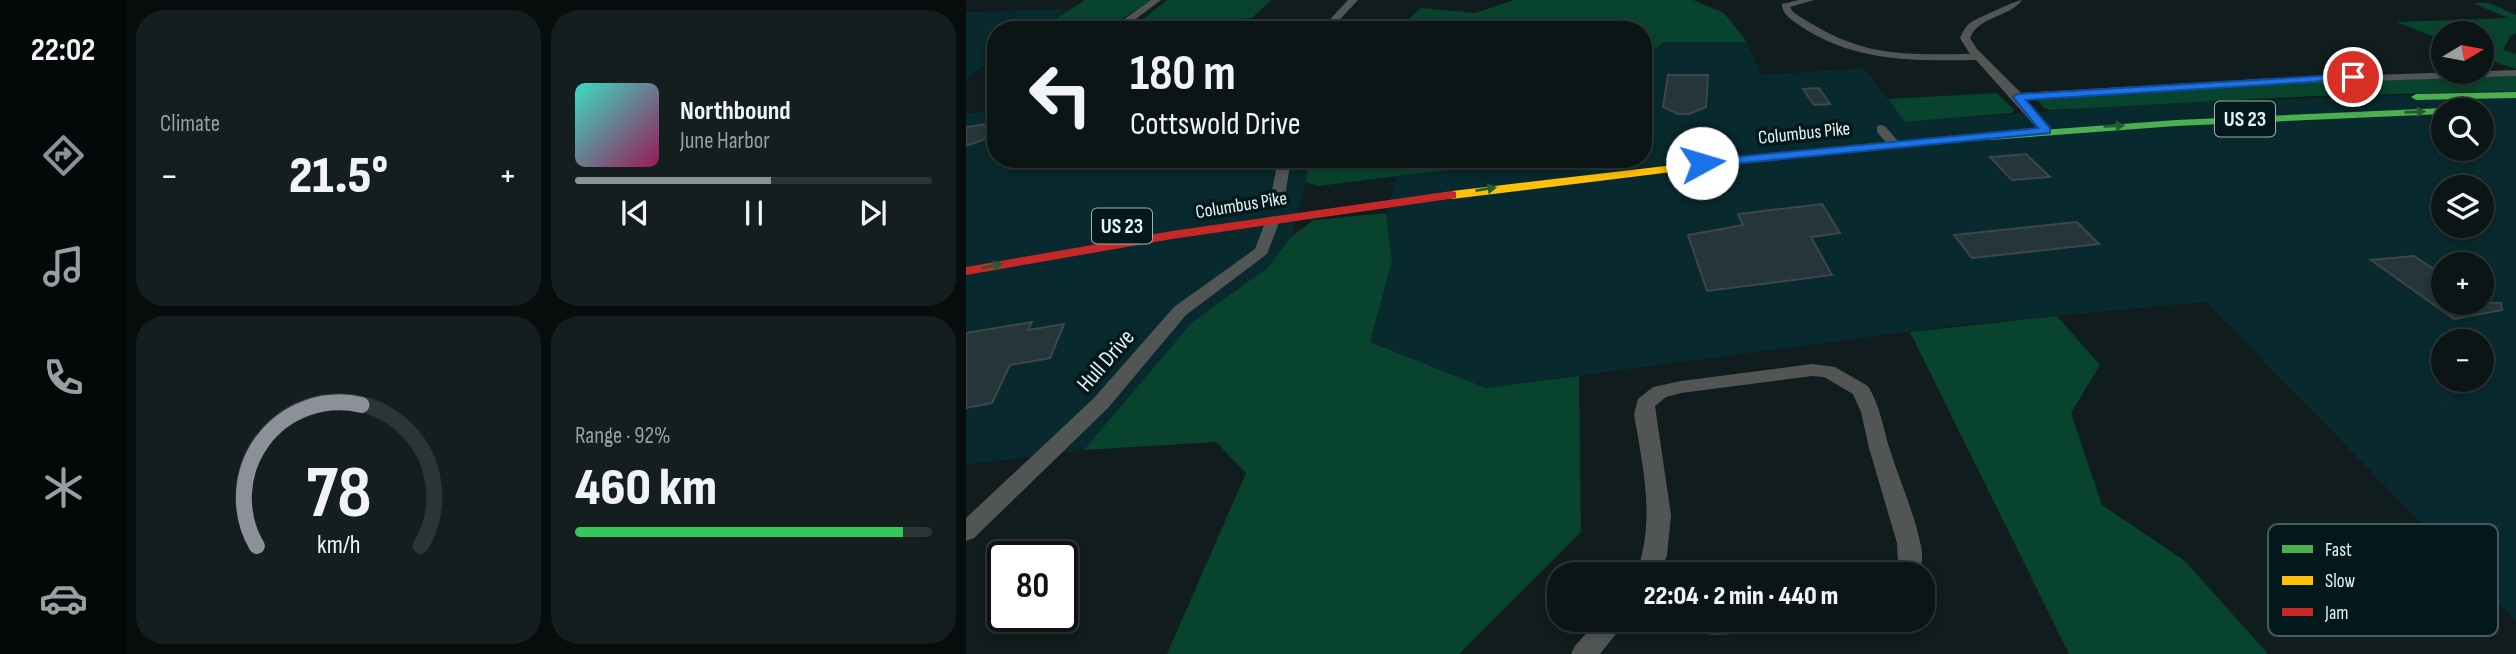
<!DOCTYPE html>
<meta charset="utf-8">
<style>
:root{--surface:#0c1516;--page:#151e1f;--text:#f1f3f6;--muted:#9a9fa1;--line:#2c3435;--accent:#8c9099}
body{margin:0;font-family:"Sofia Sans Condensed",sans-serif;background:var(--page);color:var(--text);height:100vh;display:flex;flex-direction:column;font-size:26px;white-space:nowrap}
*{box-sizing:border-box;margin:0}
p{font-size:23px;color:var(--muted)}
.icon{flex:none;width:38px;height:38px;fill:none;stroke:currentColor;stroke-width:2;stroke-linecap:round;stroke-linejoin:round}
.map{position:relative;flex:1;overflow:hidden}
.drawer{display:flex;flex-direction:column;gap:10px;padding:10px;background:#070c0c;width:840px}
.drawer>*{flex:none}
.guide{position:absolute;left:21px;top:21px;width:665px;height:147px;border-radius:28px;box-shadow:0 4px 10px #0003,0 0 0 2px var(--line);background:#0c1516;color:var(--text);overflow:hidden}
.needle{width:46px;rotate:80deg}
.buttons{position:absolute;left:1465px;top:21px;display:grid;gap:14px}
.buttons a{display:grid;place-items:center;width:63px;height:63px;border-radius:50%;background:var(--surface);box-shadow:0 4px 10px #0003,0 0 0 2px var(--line);font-size:35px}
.speed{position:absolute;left:21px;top:541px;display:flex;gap:14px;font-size:35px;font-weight:700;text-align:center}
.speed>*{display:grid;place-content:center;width:91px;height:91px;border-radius:50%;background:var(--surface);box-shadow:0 4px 10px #0003,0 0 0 2px var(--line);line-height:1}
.speed .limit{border:4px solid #111;border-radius:10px;background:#fff;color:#111}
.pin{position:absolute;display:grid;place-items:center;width:60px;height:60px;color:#fff;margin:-30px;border:4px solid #fff;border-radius:50%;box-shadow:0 2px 7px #0007}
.me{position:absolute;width:77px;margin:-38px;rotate:84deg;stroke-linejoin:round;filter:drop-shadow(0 0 5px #0008)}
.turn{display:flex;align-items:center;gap:24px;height:147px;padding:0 28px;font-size:32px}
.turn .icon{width:91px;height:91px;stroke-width:2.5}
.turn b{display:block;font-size:49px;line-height:60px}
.big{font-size:52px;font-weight:800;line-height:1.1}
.drawer .tile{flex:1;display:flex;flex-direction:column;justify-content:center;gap:10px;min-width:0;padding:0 24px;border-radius:28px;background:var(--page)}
.drawer .dial{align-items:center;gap:0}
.dial svg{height:182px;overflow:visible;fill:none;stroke:var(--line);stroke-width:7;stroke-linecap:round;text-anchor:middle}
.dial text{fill:var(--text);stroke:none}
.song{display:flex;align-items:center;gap:21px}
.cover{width:84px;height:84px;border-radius:10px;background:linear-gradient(135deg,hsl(170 70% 55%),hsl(330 70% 35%))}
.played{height:7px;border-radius:4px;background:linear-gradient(90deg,var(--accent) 55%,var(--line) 55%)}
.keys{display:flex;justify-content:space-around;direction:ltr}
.heat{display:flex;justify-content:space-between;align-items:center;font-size:38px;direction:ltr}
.charge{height:10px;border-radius:5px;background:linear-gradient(90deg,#34c759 92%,var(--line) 0)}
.drawer .tiles{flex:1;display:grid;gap:10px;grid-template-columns:repeat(2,1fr)}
.trip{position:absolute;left:581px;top:562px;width:388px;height:70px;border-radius:28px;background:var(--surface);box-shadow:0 4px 10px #0003,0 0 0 2px var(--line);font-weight:800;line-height:70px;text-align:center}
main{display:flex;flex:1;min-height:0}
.dock{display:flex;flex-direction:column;width:126px;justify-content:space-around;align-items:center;background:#050809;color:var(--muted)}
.dock .icon{width:49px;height:49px}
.dock .selected{color:var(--accent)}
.dock b{font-size:32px;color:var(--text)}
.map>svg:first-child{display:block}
.built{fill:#08292d;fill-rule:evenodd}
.green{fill:#07432d}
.building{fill:#25353a;stroke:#3d4649;stroke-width:2}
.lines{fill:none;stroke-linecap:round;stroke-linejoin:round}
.street{fill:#515655;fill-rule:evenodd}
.fast{fill:#4caf50;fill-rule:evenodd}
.slow{fill:#ffc107;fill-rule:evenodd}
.jam{fill:#c62828;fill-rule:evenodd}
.oneway{fill:#235c33}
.route{fill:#1a73e8;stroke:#114b97;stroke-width:2}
.labels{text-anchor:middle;stroke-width:7;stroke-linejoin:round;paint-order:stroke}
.far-street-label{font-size:19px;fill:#e5f3f4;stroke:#02181b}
.shield{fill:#02181b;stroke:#a1b1b3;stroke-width:2}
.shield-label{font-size:21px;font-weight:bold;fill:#e5f3f4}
.street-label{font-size:23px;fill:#e5f3f4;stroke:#02181b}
.key{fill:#02181b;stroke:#465a5c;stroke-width:2}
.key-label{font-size:19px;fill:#e5f3f4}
</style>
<main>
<nav class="dock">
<b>22:02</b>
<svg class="icon selected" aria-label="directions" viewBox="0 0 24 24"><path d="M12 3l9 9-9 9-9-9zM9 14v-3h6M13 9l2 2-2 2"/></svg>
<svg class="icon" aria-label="music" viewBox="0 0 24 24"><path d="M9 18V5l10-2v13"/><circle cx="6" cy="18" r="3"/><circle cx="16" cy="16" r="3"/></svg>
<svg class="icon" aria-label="phone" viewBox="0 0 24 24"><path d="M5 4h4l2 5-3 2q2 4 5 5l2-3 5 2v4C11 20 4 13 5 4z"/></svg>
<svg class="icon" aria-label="climate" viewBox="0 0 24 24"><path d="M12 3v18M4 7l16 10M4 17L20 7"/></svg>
<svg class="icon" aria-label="car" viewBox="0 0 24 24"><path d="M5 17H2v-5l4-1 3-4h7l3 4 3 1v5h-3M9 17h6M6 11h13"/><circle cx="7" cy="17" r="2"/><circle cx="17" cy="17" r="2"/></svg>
</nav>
<section class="drawer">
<div class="tiles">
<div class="tile"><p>Climate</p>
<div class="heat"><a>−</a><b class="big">21.5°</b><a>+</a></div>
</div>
<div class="tile">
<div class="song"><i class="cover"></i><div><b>Northbound</b><p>June Harbor</p></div></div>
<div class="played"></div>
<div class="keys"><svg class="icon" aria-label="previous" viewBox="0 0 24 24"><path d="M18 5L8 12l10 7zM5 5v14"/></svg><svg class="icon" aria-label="pause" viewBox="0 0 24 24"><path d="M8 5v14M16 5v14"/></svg><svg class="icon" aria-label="next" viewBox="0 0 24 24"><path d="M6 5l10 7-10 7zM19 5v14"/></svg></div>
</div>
<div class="tile dial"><svg viewBox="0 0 100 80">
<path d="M14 69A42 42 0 1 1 86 69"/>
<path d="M14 69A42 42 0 0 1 60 7" stroke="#8c9099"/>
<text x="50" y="56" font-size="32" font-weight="700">78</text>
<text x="50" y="72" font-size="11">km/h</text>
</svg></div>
<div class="tile"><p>Range · 92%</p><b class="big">460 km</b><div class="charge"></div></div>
</div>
</section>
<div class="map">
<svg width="1550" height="654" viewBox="0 0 1550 654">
<rect width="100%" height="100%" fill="#101c1e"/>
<!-- built -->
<path class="built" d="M 104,9 L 73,30 L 30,30 L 30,58 L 0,79 L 0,12 Z
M 698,42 L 781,42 L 795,75 L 898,68 L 939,122 L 1162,105 L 1550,91 L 1550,621 L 1240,302 L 995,325 L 520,388 L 404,342 L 426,261 L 420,213 L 431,176 L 550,159 L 677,159 L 677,59 ZM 1477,110 L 1516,110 L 1516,149 L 1477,149 ZM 1477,187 L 1516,187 L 1516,226 L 1477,226 ZM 1477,264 L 1516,264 L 1516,303 L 1477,303 ZM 1477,341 L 1516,341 L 1516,380 L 1477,380 Z
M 30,110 L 30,159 L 342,159 L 340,182 L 325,237 L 301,268 L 226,322 L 118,450 L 0,465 L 0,114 Z"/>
<!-- green -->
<path class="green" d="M 119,0 L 186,0 L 139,30 L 73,30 Z
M 201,0 L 305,0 L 286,18 L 170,25 Z
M 548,0 L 727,0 L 758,13 L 781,42 L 698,42 L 677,59 L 677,30 L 431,30 L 455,8 L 509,13 Z
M 1507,3 L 1523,3 L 1550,15 L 1550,33 L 1544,36 L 1537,50 L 1550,54 L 1550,69 L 1516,58 L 1516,33 L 1477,33 L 1477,40 L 1430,22 L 1542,18 Z
M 1550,76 L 1550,91 L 1347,96 L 1085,110 L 1078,108 L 1070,99 L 1323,83 Z
M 1031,93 L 1048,110 L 1046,113 L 939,122 L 922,99 Z
M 342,159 L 550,159 L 545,162 L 352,186 L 340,182 Z
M 420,213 L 426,261 L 404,342 L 520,388 L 613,376 L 615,532 L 493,654 L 201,654 L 280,473 L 250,442 L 118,450 L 226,322 L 301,268 L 325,237 L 348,220 Z
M 1091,316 L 1134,365 L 1105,413 L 1136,505 L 1219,561 L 1302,654 L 1103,654 L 944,332 Z"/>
<!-- building -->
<path class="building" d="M 702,75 L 742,75 L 740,107 L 723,114 L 712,114 L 697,107 Z
M 853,88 L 864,104 L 848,105 L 837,89 Z
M 30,123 L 30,135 L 0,146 L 0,127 Z
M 1060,154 L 1084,177 L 1046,180 L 1024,157 Z
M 856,204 L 874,233 L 845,237 L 866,275 L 741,291 L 722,235 L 777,225 L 772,214 Z
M 1111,222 L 1133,244 L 1006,258 L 988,235 Z
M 1448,256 L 1477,275 L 1477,303 L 1535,303 L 1536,310 L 1488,319 L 1405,260 Z
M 66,322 L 62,330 L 98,324 L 84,358 L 44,365 L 26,403 L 0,408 L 0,333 Z"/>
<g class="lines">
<!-- street -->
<path class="street" d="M 185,0 L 195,0 L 155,30 L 143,30 Z
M 382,0 L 392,0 L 364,30 L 354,30 Z
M 833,0 L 848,0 L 824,7 L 827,12 C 892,56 928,55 1004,54 L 994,38 C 997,32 999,27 1004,23 C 1009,19 1052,0 1056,0 C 1042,18 1013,16 1004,38 L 1011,49 L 1055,93 L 1294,79 L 1550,70 L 1550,76 L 1294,85 L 1060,100 L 1086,131 L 1080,135 L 1076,134 L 1010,60 C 948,61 889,62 836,27 C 826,20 816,15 816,4 Z
M 915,125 L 919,126 L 932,141 L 932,147 L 924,147 L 911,132 L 911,126 Z
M 312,159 L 325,159 L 318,202 L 311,206 L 304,202 Z
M 307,216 L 314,220 L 301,254 L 220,315 L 142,408 L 8,538 L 0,541 L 0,518 L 128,398 L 208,307 L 289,249 L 300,220 Z
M 846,364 L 869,367 L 902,386 C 915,407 917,430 925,453 C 934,482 948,512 954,542 C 957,552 957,565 952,574 L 927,574 L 932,565 L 931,543 L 903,448 L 895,412 L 887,394 L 858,377 L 846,376 L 715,393 L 700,397 L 689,406 L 705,515 L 701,555 L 694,574 L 670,574 C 690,520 677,469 668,414 L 672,399 L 687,387 L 715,381 Z
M 632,620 L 661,620 L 634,654 L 605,654 L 609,646 Z
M 708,620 L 796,620 L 792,628 C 766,637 738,637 712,628 Z"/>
<!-- fast -->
<path class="fast" d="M 1550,92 L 1550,98 L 1450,100 L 1445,97 L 1450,94 Z
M 1477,108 L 1482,110 L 1477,110 L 1477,114 L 1210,126 L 1024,140 L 1018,137 L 1024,134 L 1210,120 Z"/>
<!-- slow -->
<path class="slow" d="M 1024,134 L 1028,135 L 1028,139 L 811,159 L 486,199 L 480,195 L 486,191 L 811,153 Z"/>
<!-- jam -->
<path class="jam" d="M 486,191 L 490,192 L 490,198 L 206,239 L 0,275 L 0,267 L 206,231 Z"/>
</g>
<!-- one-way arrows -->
<defs><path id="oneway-solid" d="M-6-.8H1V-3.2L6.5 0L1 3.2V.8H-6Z" transform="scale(1.75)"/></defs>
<g class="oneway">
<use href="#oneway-solid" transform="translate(1449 112) rotate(-2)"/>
<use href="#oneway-solid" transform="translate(1148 126) rotate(-2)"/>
<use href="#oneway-solid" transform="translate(520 189) rotate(-9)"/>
<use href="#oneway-solid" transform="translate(26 266) rotate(-11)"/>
</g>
<!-- route -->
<path class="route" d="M 1387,74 L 1391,75 L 1391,79 L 1060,100 L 1084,128 L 1084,133 L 736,167 L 730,163 L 736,160 L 1072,128 L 1047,97 L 1052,94 Z"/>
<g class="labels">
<!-- far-street labels -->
<g class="far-street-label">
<text transform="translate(838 132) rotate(-6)" y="7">Columbus Pike</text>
<text transform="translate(275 204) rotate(-9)" y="7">Columbus Pike</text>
</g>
<!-- shield labels -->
<g class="shield">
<rect x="1249" y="101.5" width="60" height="35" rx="5"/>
<rect x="126" y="208.5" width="60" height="35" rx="5"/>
</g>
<g class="shield-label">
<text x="1279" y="126">US 23</text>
<text x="156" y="233">US 23</text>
</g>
<!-- street labels -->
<g class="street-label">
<text transform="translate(139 360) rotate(-49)" y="8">Hull Drive</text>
</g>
</g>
<!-- legend -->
<rect x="1302" y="524" width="230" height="112" rx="10" class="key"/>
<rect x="1316" y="545" width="31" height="8" fill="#4caf50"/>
<rect x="1316" y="576" width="31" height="9" fill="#ffc107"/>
<rect x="1316" y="608" width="31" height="8" fill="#c62828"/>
<g class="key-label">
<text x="1359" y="556">Fast</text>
<text x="1359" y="587">Slow</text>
<text x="1359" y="619">Jam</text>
</g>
</svg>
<div class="buttons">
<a><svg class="needle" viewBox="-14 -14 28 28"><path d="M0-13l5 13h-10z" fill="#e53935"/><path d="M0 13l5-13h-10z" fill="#9a9fa1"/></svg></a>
<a><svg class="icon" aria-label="search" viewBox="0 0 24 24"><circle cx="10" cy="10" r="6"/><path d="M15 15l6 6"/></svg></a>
<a><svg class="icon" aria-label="layers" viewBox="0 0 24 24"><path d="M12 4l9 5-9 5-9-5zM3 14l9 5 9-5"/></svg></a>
<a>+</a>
<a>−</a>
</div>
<div class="speed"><div class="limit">80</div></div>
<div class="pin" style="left:1387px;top:77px;background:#d93025"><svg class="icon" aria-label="arrive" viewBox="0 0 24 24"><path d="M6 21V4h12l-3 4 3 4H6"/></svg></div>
<svg class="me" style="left:736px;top:163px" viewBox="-20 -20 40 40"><circle r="19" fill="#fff"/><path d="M0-13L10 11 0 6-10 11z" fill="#1a73e8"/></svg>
<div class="trip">22:04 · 2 min · 440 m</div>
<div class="guide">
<div class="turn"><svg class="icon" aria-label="left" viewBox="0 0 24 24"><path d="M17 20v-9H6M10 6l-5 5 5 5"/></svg><div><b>180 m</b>Cottswold Drive</div></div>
</div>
</div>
</main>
